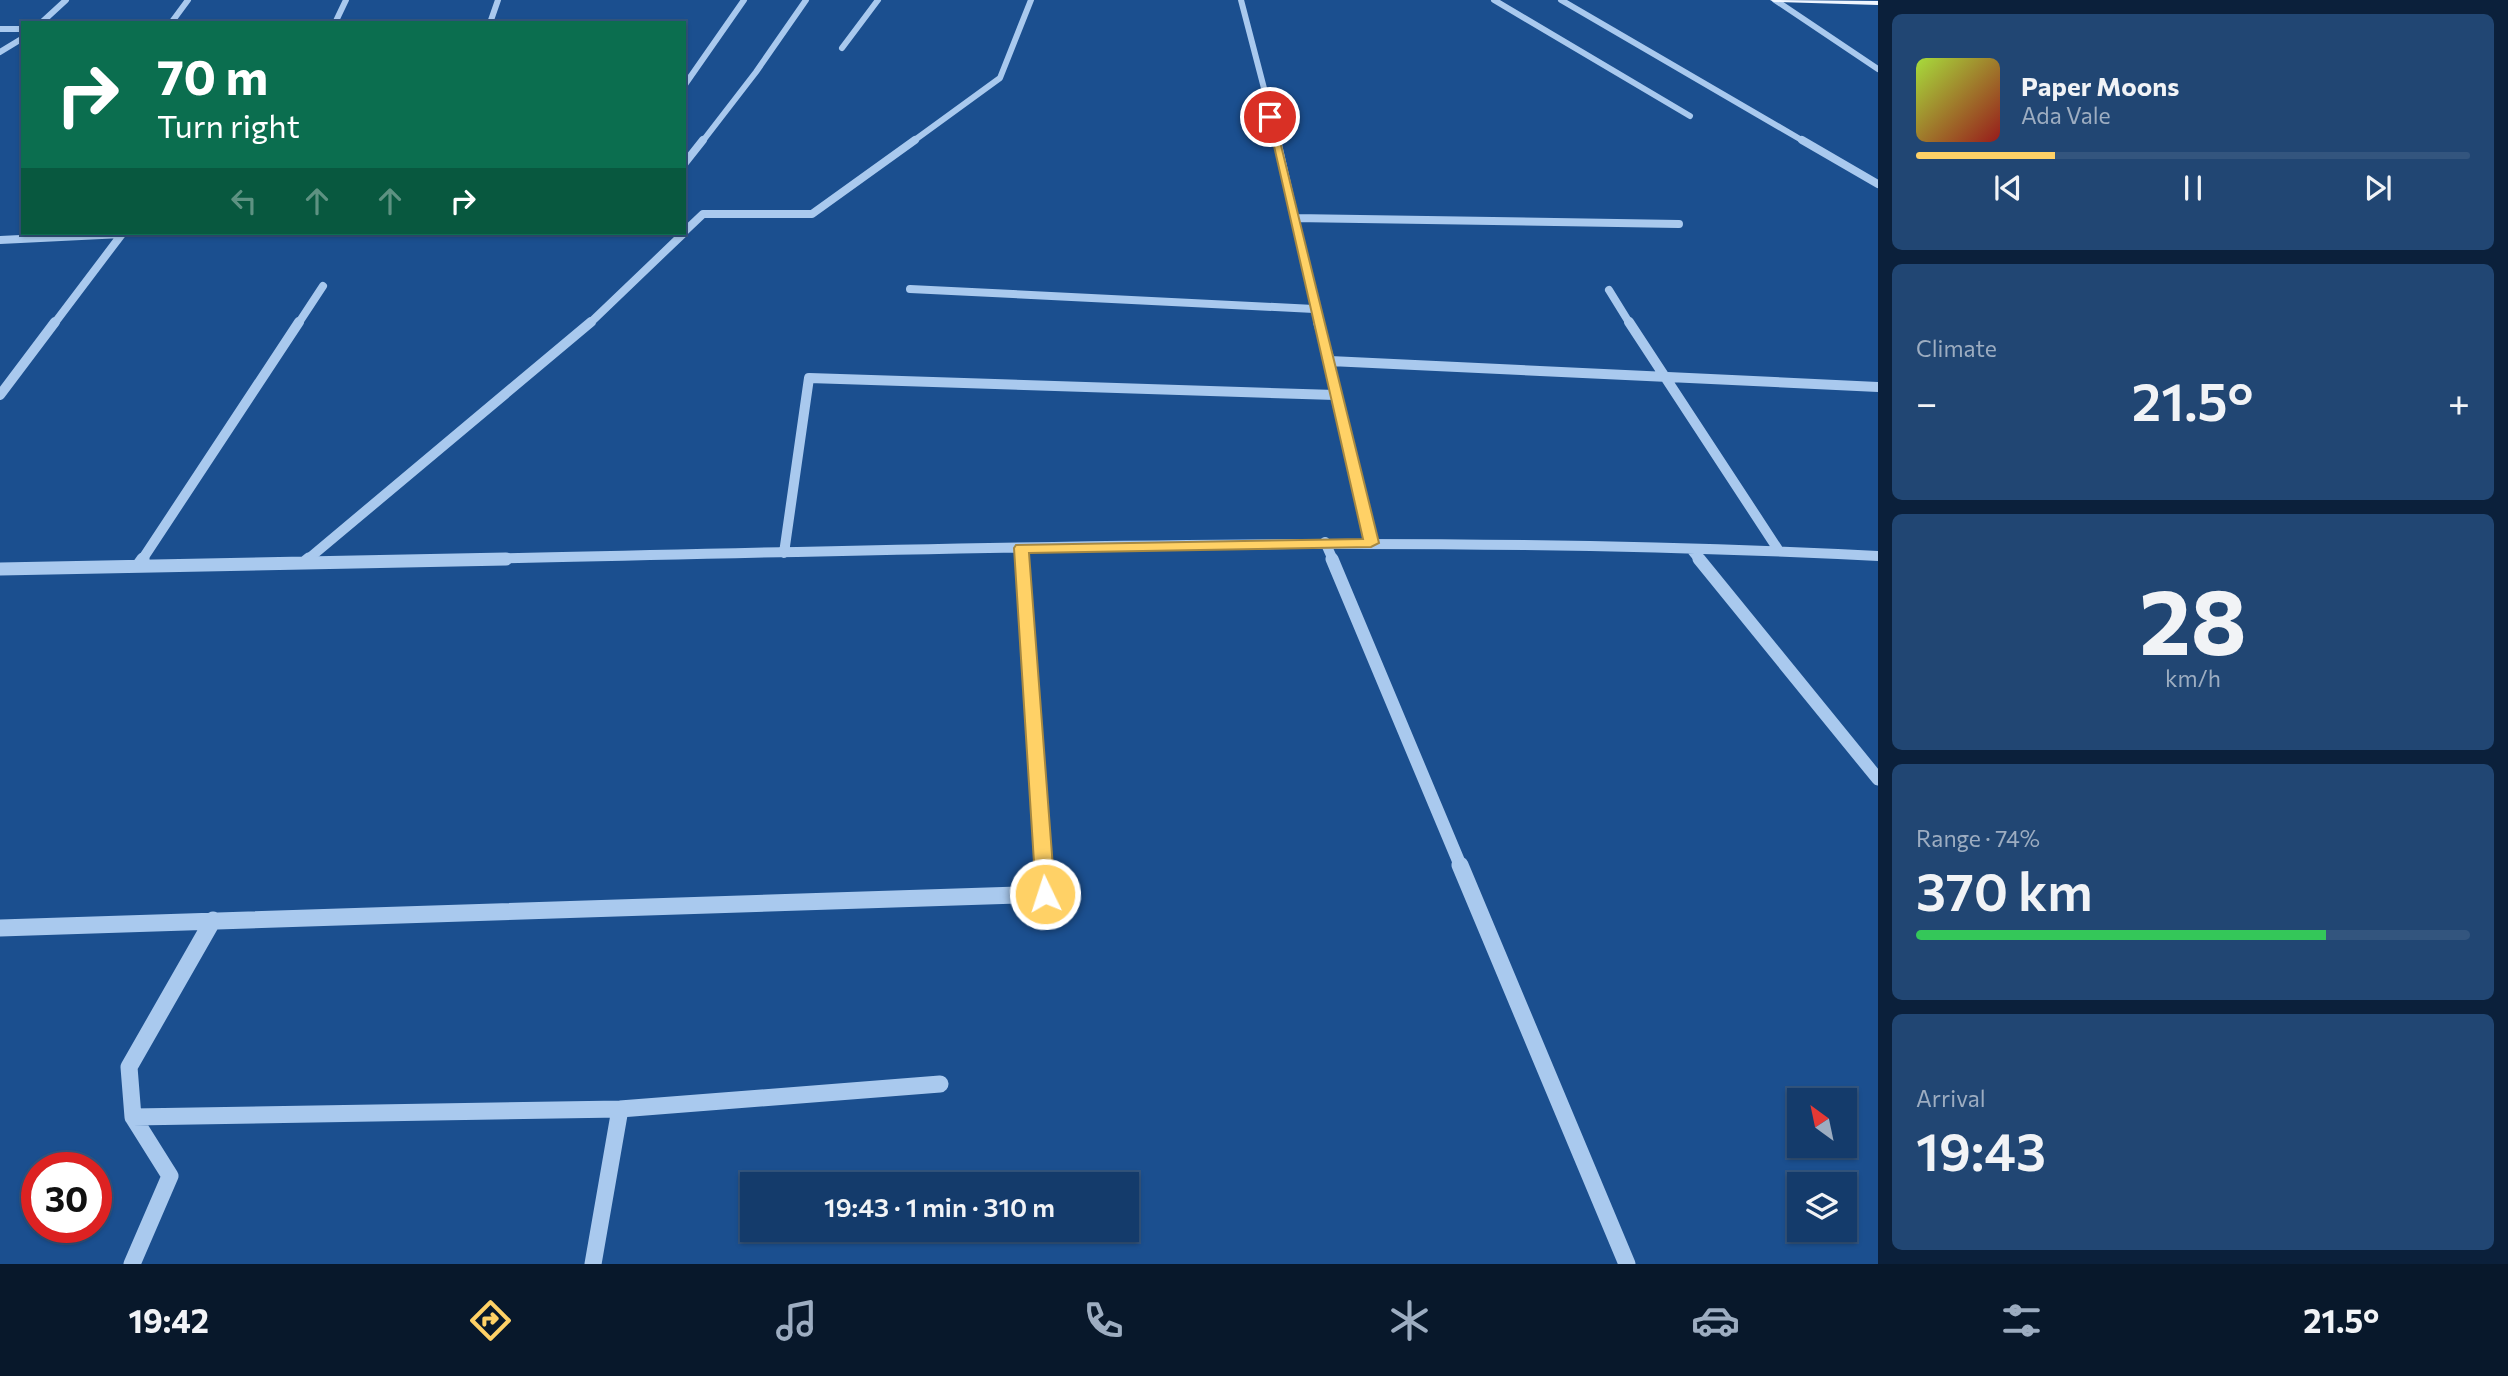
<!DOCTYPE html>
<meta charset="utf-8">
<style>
:root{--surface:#143b6b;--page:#214673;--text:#f1f3f6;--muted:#9dadc1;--line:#33557e;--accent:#ffd166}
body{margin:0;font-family:Commissioner,sans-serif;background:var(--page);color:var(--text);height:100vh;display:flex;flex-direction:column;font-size:26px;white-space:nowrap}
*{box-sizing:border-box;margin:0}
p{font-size:23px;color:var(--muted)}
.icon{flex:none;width:38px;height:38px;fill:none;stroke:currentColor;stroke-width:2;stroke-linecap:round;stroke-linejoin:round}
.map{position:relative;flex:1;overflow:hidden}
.drawer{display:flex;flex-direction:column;gap:14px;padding:14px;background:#0b203b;width:630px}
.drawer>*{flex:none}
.hud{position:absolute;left:21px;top:21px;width:665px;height:214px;border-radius:0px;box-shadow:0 2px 5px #0004,0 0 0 2px var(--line);background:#0b6e4f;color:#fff;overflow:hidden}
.needle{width:46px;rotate:327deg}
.controls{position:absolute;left:1787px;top:1088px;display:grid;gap:14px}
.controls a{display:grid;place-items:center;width:70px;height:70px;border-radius:0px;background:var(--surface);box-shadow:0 2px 5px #0004,0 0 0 2px var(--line);font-size:35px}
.speed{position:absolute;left:21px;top:1152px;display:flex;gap:14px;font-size:35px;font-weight:700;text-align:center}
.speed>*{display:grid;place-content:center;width:91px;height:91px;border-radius:50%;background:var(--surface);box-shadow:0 2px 5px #0004,0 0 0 2px var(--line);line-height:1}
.speed .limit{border:10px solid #d22;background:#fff;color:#111}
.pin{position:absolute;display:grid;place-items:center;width:60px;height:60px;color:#fff;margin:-30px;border:4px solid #fff;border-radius:50%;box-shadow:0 2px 7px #0007}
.me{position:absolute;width:77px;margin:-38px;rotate:356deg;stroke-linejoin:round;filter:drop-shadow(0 0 5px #0008)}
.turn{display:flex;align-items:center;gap:24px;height:147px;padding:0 21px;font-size:32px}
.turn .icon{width:91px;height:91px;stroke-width:2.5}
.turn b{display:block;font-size:49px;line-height:60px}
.lanes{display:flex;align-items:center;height:66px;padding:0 21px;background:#0003;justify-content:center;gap:35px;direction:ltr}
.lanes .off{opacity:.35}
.big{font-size:52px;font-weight:600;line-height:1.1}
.drawer .tile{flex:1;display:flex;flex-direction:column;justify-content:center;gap:10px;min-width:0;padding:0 24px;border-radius:10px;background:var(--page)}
.drawer .dial{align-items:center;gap:0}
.dial b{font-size:91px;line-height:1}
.song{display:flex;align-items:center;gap:21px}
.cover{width:84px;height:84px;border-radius:10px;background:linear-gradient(135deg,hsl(80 70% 55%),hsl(0 70% 35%))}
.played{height:7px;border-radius:4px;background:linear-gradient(90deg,var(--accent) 25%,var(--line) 25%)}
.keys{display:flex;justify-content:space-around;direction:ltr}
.heat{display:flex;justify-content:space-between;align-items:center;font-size:38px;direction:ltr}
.charge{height:10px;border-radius:5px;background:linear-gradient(90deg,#34c759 74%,var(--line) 0)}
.trip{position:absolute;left:740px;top:1172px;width:399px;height:70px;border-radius:0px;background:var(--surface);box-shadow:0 2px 5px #0004,0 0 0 2px var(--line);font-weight:600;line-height:70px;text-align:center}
.tab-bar{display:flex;height:112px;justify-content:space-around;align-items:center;background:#08182b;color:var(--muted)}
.tab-bar .icon{width:49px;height:49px}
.tab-bar .active{color:var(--accent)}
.tab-bar b{font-size:32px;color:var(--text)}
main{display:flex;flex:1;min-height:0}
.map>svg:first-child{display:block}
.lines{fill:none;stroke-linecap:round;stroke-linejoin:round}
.minor-far4{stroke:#a9c9ee;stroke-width:6}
.minor-far3{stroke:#a9c9ee;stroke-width:8}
.minor-far2{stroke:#a9c9ee;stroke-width:10}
.minor-far1{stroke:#a9c9ee;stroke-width:13}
.minor{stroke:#a9c9ee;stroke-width:17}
.major{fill:#f0f6ff;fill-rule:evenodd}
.route{fill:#ffd166;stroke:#a68842;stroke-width:2}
</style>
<main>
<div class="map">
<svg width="1878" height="1264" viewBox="0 0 1878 1264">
<rect width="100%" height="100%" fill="#1b4f8f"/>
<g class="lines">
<!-- minor-far4 -->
<path class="minor-far4" d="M 1241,0 L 1278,142
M 1494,0 L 1690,116
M 1561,0 L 1805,142
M 1775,0 L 1878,69
M 41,23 L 66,0
M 171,23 L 188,0
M 335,23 L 346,0
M 490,23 L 498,0
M 0,29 L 23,29
M 842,48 L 878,0
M 0,52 L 23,38
M 684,86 L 744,0
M 702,142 L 756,72 L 806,0
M 912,142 L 1000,78 L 1031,0"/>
<!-- minor-far3 -->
<path class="minor-far3" d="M 1277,140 L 1319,324
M 1802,140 L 1878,184
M 684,164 L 703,140
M 1294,218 L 1679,224
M 684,232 L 703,214 L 812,214 L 915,140
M 0,240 L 122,234 L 54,324
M 910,289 L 1314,309
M 1609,290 L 1630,324
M 298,324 L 323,286
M 589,324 L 684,233"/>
<!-- minor-far2 -->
<path class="minor-far2" d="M 1318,322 L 1330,361 L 1335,395 L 1371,543
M 1629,322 L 1779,551
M 1330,361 L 1878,387
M 0,395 L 55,322
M 1325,542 L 1333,560
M 1021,548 L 1022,560
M 1691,549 L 1700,560
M 784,553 L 809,378 L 1335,395
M 142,560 L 299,322
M 307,560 L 591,322
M 420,560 C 906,551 1392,531 1878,556"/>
<!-- minor-far1 -->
<path class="minor-far1" d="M 1022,559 L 1044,867
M 1332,559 L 1461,867
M 1699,559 L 1878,779
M 304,563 L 309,559
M 138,566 L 143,559
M 0,569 L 506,559"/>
<!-- minor -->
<path class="minor" d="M 1460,865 L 1627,1264
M 0,928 L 1046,894 L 1044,865
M 133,1117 L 620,1109 L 940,1084
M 132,1264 L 170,1176 L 133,1117 L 129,1067 L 213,920
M 593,1264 L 620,1109"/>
<!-- major -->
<path class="major" d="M 1770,0 L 1878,1 L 1878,5 L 1774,2 Z"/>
</g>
<!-- route -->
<path class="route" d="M 1267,115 L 1274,117 L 1379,543 L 1371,547 L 1029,553 L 1055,894 L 1052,899 L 1045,901 L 1038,899 L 1036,894 L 1014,548 L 1016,545 L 1363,539 Z"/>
</svg>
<div class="controls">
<a><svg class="needle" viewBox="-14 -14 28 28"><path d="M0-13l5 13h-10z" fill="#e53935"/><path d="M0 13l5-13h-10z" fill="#9dadc1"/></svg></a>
<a><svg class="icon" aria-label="layers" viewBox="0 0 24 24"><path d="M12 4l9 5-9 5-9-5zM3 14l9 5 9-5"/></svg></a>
</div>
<div class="speed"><div class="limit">30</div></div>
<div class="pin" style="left:1270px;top:117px;background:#d93025"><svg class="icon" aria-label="arrive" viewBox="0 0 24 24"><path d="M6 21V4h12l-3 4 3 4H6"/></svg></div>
<svg class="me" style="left:1045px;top:894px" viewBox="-20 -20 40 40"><circle r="17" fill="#ffd166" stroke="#fff" stroke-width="3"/><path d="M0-11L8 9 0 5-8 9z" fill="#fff"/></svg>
<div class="trip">19:43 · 1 min · 310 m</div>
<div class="hud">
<div class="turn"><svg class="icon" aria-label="right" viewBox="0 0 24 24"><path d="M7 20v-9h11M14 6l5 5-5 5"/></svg><div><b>70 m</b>Turn right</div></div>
<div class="lanes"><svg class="icon off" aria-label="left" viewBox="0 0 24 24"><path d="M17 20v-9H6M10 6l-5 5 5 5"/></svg><svg class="icon off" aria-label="ahead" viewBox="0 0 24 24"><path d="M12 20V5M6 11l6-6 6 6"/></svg><svg class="icon off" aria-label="ahead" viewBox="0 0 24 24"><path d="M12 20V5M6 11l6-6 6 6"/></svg><svg class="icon" aria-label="right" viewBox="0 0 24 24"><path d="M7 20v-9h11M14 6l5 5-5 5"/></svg></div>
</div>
</div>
<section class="drawer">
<div class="tile">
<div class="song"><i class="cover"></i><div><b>Paper Moons</b><p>Ada Vale</p></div></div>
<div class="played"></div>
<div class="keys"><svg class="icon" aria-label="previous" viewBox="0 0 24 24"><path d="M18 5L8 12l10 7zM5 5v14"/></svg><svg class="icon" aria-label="pause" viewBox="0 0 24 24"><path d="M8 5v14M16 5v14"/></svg><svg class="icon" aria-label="next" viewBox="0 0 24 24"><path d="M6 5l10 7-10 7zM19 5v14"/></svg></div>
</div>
<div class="tile"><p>Climate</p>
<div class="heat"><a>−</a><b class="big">21.5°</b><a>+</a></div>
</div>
<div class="tile dial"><b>28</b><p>km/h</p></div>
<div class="tile"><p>Range · 74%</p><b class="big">370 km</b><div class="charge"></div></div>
<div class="tile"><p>Arrival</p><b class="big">19:43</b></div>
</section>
</main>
<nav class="tab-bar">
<b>19:42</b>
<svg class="icon active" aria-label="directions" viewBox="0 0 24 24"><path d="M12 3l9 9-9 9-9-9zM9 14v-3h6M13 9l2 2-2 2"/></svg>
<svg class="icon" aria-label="music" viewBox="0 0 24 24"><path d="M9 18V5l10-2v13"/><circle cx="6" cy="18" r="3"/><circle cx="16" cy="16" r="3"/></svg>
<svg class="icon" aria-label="phone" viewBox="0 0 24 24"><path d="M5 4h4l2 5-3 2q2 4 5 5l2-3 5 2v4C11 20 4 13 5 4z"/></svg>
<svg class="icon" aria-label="climate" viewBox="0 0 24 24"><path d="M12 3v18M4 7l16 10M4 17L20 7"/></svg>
<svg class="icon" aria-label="car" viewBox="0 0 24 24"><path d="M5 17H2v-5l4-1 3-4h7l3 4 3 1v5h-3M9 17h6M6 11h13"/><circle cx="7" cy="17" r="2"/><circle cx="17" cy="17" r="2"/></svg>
<svg class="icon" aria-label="filters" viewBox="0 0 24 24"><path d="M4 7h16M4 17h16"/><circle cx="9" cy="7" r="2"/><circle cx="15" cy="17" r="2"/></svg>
<b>21.5°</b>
</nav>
